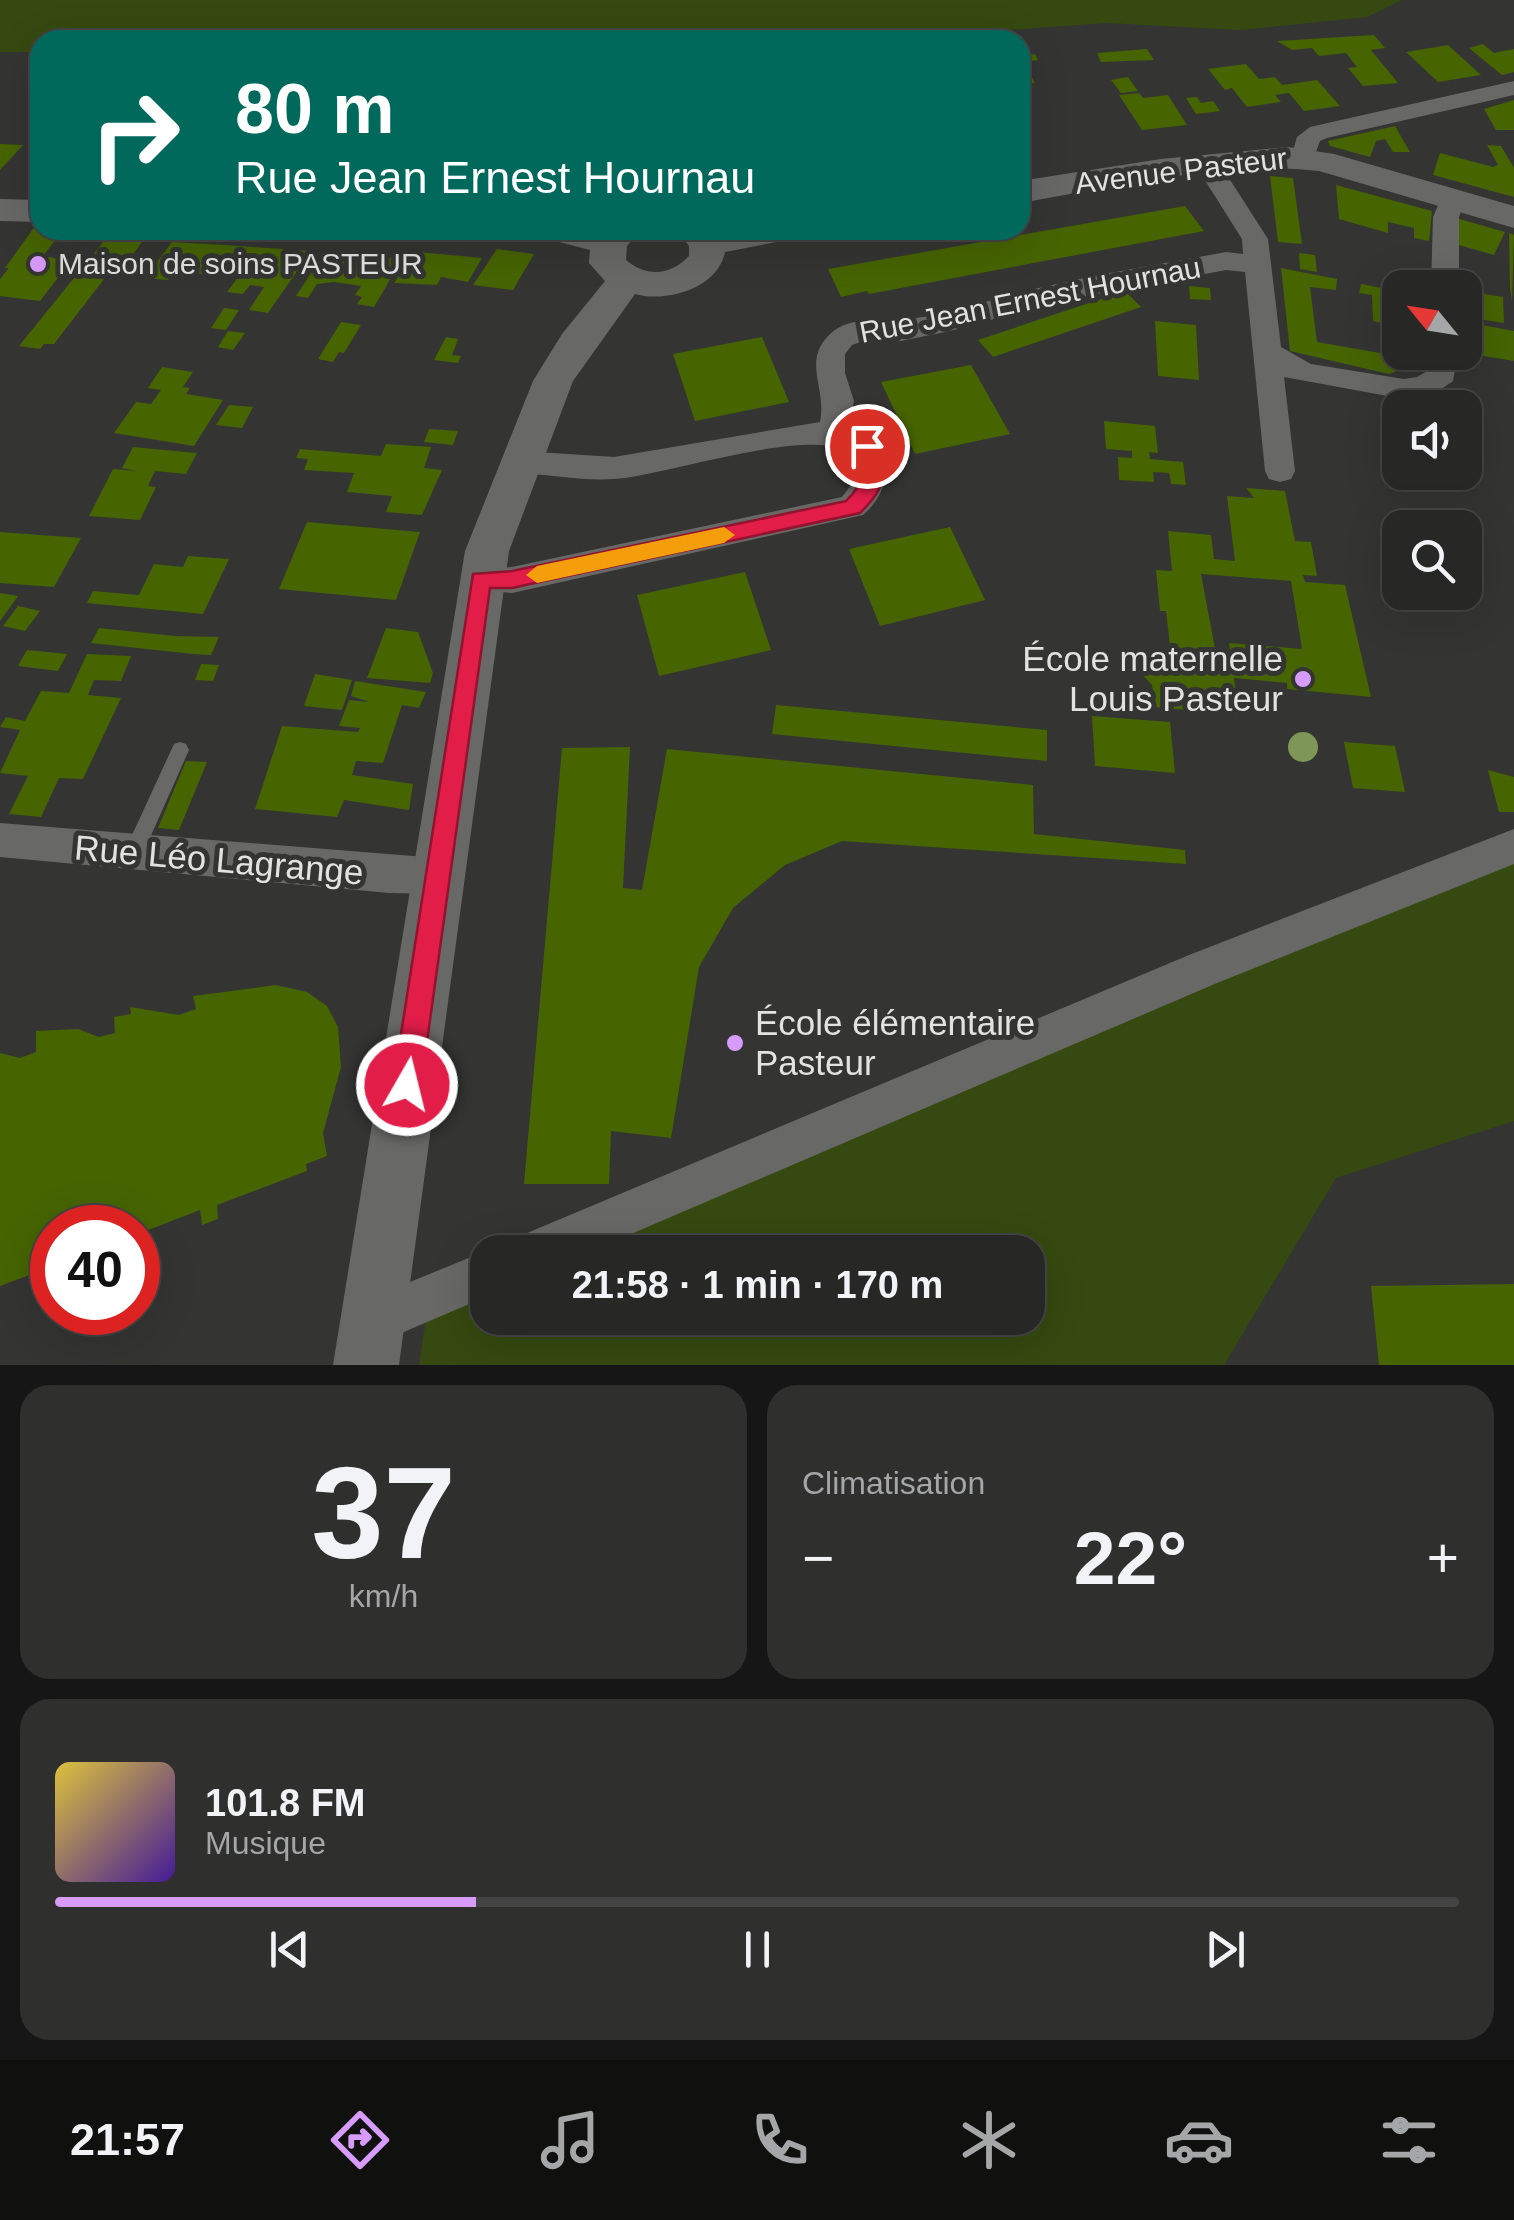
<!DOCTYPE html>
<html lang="fr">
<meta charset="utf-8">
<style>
:root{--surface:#272826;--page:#2f302e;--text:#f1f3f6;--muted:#a4a6a7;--line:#434443;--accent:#d79bf9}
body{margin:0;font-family:Helvetica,sans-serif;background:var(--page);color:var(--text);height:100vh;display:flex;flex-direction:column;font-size:38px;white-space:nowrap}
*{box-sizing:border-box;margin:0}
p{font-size:32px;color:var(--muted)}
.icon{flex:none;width:55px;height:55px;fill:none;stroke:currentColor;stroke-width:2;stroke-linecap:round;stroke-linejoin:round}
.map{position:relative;height:1365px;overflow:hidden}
.details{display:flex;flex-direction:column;gap:20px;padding:20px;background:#151615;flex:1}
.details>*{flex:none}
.top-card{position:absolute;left:30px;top:30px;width:1000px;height:210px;border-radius:30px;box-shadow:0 10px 40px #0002,0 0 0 2px var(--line);background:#00695c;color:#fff;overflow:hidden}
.needle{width:65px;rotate:300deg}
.buttons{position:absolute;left:1382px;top:270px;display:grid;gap:20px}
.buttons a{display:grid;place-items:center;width:100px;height:100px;border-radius:20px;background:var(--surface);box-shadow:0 10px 40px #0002,0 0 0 2px var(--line);font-size:50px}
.speed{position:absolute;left:30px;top:1205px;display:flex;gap:20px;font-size:50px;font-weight:700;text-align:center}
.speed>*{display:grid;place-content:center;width:130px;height:130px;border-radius:50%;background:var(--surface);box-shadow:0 10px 40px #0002,0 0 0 2px var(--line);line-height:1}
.speed .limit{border:15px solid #d22;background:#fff;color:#111}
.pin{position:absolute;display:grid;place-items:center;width:85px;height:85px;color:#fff;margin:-42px;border:5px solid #fff;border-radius:50%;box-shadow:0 2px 10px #0007}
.me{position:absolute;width:110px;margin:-55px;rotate:8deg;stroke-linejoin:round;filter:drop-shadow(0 0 8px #0008)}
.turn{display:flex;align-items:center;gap:35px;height:210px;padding:0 40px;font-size:45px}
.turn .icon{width:130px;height:130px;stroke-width:2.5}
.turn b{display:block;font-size:70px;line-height:85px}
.big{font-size:75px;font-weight:800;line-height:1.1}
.details .tile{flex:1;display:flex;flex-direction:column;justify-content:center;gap:15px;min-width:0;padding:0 35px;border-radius:30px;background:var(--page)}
.details .dial{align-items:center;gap:0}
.dial b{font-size:130px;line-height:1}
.song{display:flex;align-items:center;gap:30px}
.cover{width:120px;height:120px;border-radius:15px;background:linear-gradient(135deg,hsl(50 70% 55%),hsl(260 70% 35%))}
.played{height:10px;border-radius:5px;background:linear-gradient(90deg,var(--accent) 30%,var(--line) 30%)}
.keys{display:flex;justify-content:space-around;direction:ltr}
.heat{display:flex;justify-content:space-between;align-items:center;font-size:55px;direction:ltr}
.details .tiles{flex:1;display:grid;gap:20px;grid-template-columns:1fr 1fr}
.tile:last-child{grid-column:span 2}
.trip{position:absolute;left:470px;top:1235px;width:575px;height:100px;border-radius:30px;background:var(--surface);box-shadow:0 10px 40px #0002,0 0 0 2px var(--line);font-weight:800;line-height:100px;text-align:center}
.dock{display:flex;height:160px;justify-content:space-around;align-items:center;background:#10100f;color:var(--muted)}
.dock .icon{width:70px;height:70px}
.dock .selected{color:var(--accent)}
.dock b{font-size:45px;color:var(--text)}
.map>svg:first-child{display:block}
.green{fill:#354910}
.building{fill:#466400;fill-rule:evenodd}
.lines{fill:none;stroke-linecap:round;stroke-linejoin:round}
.lane{fill:#686966;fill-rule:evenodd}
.street{fill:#686966;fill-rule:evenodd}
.secondary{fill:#686966;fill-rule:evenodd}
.tree{fill:#7e9758}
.route{fill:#e11d48;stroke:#92132f;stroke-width:2.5}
.slow{fill:#f59e0b}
.poi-dot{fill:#d79bf9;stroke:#343533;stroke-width:4}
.labels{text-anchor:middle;stroke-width:10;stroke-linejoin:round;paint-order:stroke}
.far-street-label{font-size:30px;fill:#e2e3e1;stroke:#343533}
.far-poi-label{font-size:30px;fill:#e2e3e1;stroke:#343533;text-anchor:start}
.poi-label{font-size:35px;fill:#e2e3e1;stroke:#343533;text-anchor:end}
.street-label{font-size:35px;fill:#e2e3e1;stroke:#343533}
</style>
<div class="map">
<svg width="1514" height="1365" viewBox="0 0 1514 1365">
<rect width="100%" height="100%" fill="#343533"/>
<!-- green -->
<path class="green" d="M 0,0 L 1402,0 L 1367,17 L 1240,30 L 1107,23 L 866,40 L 40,40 L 40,52 L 0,52 Z
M 1514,857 L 1514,1121 L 1336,1178 L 1224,1365 L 419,1365 L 426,1319 L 487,1292 L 488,1318 L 1028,1318 L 1028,1252 L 580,1252 Z"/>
<!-- building -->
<path class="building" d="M 1374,35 L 1385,48 L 1371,50 L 1398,83 L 1363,86 L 1348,68 L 1357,67 L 1346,53 L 1319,56 L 1312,48 L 1292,50 L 1277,41 Z
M 1483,44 L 1494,53 L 1514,49 L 1514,72 L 1502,75 L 1469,48 Z
M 1448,45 L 1481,75 L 1438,82 L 1406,52 Z
M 1147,49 L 1154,60 L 1101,62 L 1097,53 Z
M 1035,54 L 1038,60 L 1022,62 L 1035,83 L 1020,85 L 1020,56 Z
M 1246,64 L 1259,79 L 1275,77 L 1282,85 L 1317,80 L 1340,106 L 1304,111 L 1289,93 L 1275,95 L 1281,102 L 1247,107 L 1232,88 L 1225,90 L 1208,69 Z
M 1128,77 L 1138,91 L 1121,93 L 1111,80 Z
M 1139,93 L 1143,98 L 1168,95 L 1187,125 L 1142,130 L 1119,95 Z
M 1197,97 L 1201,103 L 1213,101 L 1220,111 L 1196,114 L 1186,98 Z
M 1514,100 L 1514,130 L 1496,130 L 1484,109 Z
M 1395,126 L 1410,152 L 1393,152 L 1385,139 L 1376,141 L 1370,157 L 1330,146 L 1328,141 Z
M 0,144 L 23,145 L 0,170 Z
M 1487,145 L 1501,146 L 1514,168 L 1514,197 L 1433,175 L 1440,153 L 1493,167 L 1498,165 Z
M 1270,176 L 1293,178 L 1302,244 L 1278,242 Z
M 1336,185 L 1432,211 L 1429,241 L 1414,238 L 1414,228 L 1388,222 L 1388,233 L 1339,219 Z
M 1185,206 L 1204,231 L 869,294 L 867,291 L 841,297 L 828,269 Z
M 1456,218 L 1505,232 L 1494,255 L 1455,244 Z
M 33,229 L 63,230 L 43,256 L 71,261 L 40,301 L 0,296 L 0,279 L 9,268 L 5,268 Z
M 112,231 L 150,231 L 126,264 L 105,263 L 101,269 L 111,270 L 54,344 L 44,344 L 40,349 L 19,346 Z
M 1509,233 L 1514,235 L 1512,301 L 1510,288 Z
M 172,242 L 225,245 L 311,251 L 268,313 L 249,310 L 264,287 L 250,285 L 243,294 L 227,292 L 239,276 L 174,272 L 168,280 L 145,278 Z
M 497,249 L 534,254 L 513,290 L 473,285 Z
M 325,252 L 353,253 L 402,259 L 374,307 L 357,304 L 362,297 L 355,295 L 361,286 L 334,282 L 317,284 L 308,298 L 296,296 Z
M 416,252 L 440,254 L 482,258 L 468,282 L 441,277 L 437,285 L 394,283 Z
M 1299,253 L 1315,255 L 1317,272 L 1300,269 Z
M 1281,268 L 1337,279 L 1336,290 L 1310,287 L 1317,342 L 1380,353 L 1395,348 L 1396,329 L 1400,330 L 1400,352 L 1424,352 L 1423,361 L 1389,374 L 1290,351 Z
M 1387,277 L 1433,286 L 1400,288 L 1400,327 L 1373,321 L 1372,295 L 1359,293 L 1361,284 L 1386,289 Z
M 1189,286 L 1210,288 L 1211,300 L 1190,299 Z
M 1125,291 L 1141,307 L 993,357 L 978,340 Z
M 1465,291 L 1503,297 L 1504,323 L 1465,317 Z
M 224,308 L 239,310 L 226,330 L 211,328 Z
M 1155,321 L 1196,325 L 1199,380 L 1158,376 Z
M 341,322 L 361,325 L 344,353 L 339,352 L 333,362 L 318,359 Z
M 1471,323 L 1514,331 L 1514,361 L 1472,354 Z
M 228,331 L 245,333 L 233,350 L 218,347 Z
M 446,337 L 458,339 L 452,355 L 461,356 L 458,363 L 434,360 Z
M 762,337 L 789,402 L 695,421 L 673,354 Z
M 971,365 L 1010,434 L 915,454 L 881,382 Z
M 162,367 L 193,372 L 183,387 L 190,388 L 186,394 L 223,400 L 194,446 L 114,433 L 136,402 L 151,404 L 161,390 L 148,388 Z
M 229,405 L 253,407 L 242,428 L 216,425 Z
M 1104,421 L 1155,426 L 1158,453 L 1149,452 L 1150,459 L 1183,462 L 1186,485 L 1171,484 L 1169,473 L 1153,472 L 1154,482 L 1119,480 L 1118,457 L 1132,458 L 1132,451 L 1106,449 Z
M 429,429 L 458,431 L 453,445 L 424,442 Z
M 386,444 L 431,447 L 424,468 L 442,470 L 422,515 L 386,512 L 392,496 L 347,492 L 354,473 L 304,470 L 308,459 L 296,458 L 300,449 L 381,456 Z
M 133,447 L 197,453 L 186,474 L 155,471 L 148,486 L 156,487 L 140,520 L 89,516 L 113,469 L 137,471 L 122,468 Z
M 1246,488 L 1285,491 L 1295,541 L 1311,542 L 1317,576 L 1303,575 L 1305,582 L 1345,585 L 1371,697 L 1287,689 L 1287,683 L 1234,678 L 1239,715 L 1155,707 L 1152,685 L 1140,672 L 1149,666 L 1172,663 L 1166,611 L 1160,611 L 1156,570 L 1172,571 L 1168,531 L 1211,535 L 1214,559 L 1235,561 L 1227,496 L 1254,498 ZM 1201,574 L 1291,581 L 1302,649 L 1229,643 L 1231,660 L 1217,659 Z
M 307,522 L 420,532 L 396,600 L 279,589 Z
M 950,527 L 985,600 L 880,626 L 849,549 Z
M 0,532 L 81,538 L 54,587 L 0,583 Z
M 188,556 L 229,559 L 203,614 L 87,603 L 93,591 L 139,595 L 154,564 L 183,567 Z
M 745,572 L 771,650 L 659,676 L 637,595 Z
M 0,593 L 18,596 L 0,621 Z
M 18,606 L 40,611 L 25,631 L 3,626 Z
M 99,628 L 175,636 L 219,637 L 211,655 L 193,654 L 91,643 Z
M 386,628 L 418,632 L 433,673 L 430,683 L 367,678 Z
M 27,650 L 67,654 L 58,671 L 18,666 Z
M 87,654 L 131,656 L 121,681 L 94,680 L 88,695 L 121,698 L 83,779 L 59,778 L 41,817 L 9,814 L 28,776 L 0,773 L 20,730 L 0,727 L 6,717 L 25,721 L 41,691 L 69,693 Z
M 201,664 L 219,665 L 213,681 L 195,680 Z
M 315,674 L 352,680 L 342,710 L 304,706 Z
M 355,681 L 426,692 L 419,708 L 402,705 L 383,763 L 356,761 L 352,775 L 413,784 L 409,810 L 344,800 L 337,817 L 255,809 L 282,726 L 358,732 L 360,728 L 339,726 L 349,700 L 369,702 L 351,696 Z
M 776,705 L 1047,730 L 1047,761 L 772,734 Z
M 1092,716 L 1170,722 L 1175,773 L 1095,766 Z
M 1344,742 L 1395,746 L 1405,792 L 1353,788 Z
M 630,747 L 623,888 L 642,890 L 667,749 L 1033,785 L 1034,834 L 1185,850 L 1186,864 L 842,841 L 785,865 L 733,908 L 699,967 L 671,1138 L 611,1131 L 609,1184 L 524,1184 L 562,748 Z
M 186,761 L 207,762 L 179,830 L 158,828 Z
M 1488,770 L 1514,777 L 1514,812 L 1499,812 Z
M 276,985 L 307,992 L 327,1006 L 338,1027 L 341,1067 L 323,1133 L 327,1156 L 306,1164 L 307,1171 L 217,1205 L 218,1219 L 202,1225 L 200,1210 L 138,1234 L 138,1228 L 52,1228 L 51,1285 L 33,1291 L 32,1274 L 0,1286 L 0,1053 L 20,1058 L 36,1052 L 36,1031 L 78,1029 L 99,1037 L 115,1033 L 114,1017 L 131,1014 L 130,1007 L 179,1015 L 196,1009 L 193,996 Z
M 1514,1284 L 1514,1365 L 1379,1365 L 1371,1286 Z"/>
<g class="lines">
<!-- lane -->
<path class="lane" d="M 180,742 L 186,744 L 189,750 L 141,858 L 134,861 L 127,858 L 124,852 L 127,846 L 174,744 Z"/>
<!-- street -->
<path class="street" d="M 1514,81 L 1514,95 L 1327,138 L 1320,141 L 1312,163 L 1303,165 L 1291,158 L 1297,137 L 1310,127 Z
M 1207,155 L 1216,158 L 1268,239 L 1281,347 L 1311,364 L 1404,379 L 1417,377 L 1429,370 L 1430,352 L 1458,352 L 1453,381 L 1434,394 L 1404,399 L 1284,377 L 1295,471 L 1291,479 L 1280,482 L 1269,479 L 1265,471 L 1245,272 L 1226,270 L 1051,303 L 950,331 L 901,341 L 866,340 L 852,345 L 845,354 L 845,373 L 854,401 L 849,426 L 878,438 C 894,467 886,494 863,515 L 512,593 L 468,589 L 463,580 L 468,571 L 512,567 L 842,497 L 855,480 L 854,456 C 820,422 665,476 614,479 C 584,481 551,475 521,473 L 510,470 L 506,462 L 510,454 L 521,451 L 614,457 L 820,422 C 827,388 802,362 829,335 C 850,313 890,323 917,318 C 963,310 1007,294 1052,285 C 1109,272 1168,263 1226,252 L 1243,254 L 1242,239 L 1194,163 Z
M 1452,192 L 1465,200 L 1459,217 L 1459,288 L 1431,288 L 1433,217 L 1443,194 Z
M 0,823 L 438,858 L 452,863 L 457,876 L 452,889 L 438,894 L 389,893 L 0,857 Z
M 1514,829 L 1514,864 L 1217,983 L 589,1252 L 513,1252 L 520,1236 L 1189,955 Z
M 488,1250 L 494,1252 L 488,1252 L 488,1296 L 371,1346 L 354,1339 L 347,1322 L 354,1305 Z"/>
<!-- secondary -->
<path class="secondary" d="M 1288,147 L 1334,154 L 1514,206 L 1514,228 L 1319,171 C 1227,160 1112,187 1020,203 L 1020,181 L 1161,159 Z
M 0,199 L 40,200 L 40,222 L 0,221 Z
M 539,230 L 640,230 L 627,246 L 626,260 C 646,277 670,276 689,256 L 689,246 L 677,230 L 802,230 L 797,238 L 725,252 C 718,288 667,303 635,294 L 573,381 L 509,551 L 399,1365 L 333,1365 L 465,551 L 533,381 L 562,334 L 605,281 L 589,263 L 590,250 L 544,238 Z"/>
</g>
<!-- trees -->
<circle class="tree" cx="1303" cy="747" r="15"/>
<!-- route -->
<path class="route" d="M 867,439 L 874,441 C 889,474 885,489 860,513 L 512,588 L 490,588 L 421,1085 L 417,1095 L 407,1099 L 397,1095 L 393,1085 L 473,574 L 512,571 L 846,501 C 865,483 864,470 857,446 Z"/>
<!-- slow -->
<path class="slow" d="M 724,527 L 735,535 L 724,543 L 537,583 L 526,575 L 537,566 Z"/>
<!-- markers -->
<g class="poi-dot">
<circle cx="38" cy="264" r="10"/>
<circle cx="1303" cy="679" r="10"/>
<circle cx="735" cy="1043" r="10"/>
</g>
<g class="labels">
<!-- far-street labels -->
<g class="far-street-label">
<text transform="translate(1181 171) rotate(-7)" y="10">Avenue Pasteur</text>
<text transform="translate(1030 300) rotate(-11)" y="10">Rue Jean Ernest Hournau</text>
</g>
<!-- far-poi labels -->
<g class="far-poi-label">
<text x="58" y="274">Maison de soins PASTEUR</text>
</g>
<!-- poi labels -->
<g class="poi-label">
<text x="1283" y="671">École maternelle<tspan x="1283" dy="40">Louis Pasteur</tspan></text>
<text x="755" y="1035" text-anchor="start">École élémentaire<tspan x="755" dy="40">Pasteur</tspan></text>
</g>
<!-- street labels -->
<g class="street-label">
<text transform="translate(219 860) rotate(5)" y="12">Rue Léo Lagrange</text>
</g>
</g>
</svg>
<div class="buttons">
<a><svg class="needle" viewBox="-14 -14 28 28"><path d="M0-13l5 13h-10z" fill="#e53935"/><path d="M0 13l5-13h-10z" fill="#a4a6a7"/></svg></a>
<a><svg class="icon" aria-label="sound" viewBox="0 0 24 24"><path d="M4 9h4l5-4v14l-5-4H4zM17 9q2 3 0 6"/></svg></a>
<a><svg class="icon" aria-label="search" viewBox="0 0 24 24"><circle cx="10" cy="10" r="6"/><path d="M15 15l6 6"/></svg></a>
</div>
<div class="speed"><div class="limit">40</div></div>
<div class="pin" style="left:867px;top:446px;background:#d93025"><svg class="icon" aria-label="arrive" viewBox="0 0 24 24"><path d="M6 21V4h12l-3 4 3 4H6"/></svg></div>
<svg class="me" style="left:407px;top:1085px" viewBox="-20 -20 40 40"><circle r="17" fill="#e11d48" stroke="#fff" stroke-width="3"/><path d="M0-11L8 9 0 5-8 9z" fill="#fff"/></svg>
<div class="trip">21:58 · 1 min · 170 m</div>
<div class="top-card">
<div class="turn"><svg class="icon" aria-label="right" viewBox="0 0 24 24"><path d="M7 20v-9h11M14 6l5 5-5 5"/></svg><div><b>80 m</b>Rue Jean Ernest Hournau</div></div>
</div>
</div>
<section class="details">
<div class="tiles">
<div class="tile dial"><b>37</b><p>km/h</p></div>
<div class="tile"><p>Climatisation</p>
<div class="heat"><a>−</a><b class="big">22°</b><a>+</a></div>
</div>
<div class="tile">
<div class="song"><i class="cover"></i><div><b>101.8 FM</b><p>Musique</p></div></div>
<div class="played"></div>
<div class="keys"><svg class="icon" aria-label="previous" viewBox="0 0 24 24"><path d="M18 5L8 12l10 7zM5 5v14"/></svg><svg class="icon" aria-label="pause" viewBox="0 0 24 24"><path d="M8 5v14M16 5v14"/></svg><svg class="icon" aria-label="next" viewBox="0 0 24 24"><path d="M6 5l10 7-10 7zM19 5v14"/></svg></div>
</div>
</div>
</section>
<nav class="dock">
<b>21:57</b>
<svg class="icon selected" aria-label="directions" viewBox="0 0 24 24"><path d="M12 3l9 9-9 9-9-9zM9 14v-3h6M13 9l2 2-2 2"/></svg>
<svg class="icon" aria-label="music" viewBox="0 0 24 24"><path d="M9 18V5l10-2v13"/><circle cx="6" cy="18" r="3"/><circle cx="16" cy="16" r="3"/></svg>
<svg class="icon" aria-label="phone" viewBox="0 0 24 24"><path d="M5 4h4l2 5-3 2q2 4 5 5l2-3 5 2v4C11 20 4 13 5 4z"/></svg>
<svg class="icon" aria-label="climate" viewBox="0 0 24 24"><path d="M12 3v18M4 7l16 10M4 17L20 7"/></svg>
<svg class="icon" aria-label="car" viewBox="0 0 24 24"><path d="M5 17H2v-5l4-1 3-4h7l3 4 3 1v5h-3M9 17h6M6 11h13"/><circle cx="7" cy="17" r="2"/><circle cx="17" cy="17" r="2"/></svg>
<svg class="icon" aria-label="filters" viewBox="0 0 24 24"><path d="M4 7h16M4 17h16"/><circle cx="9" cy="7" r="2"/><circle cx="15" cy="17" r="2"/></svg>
</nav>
